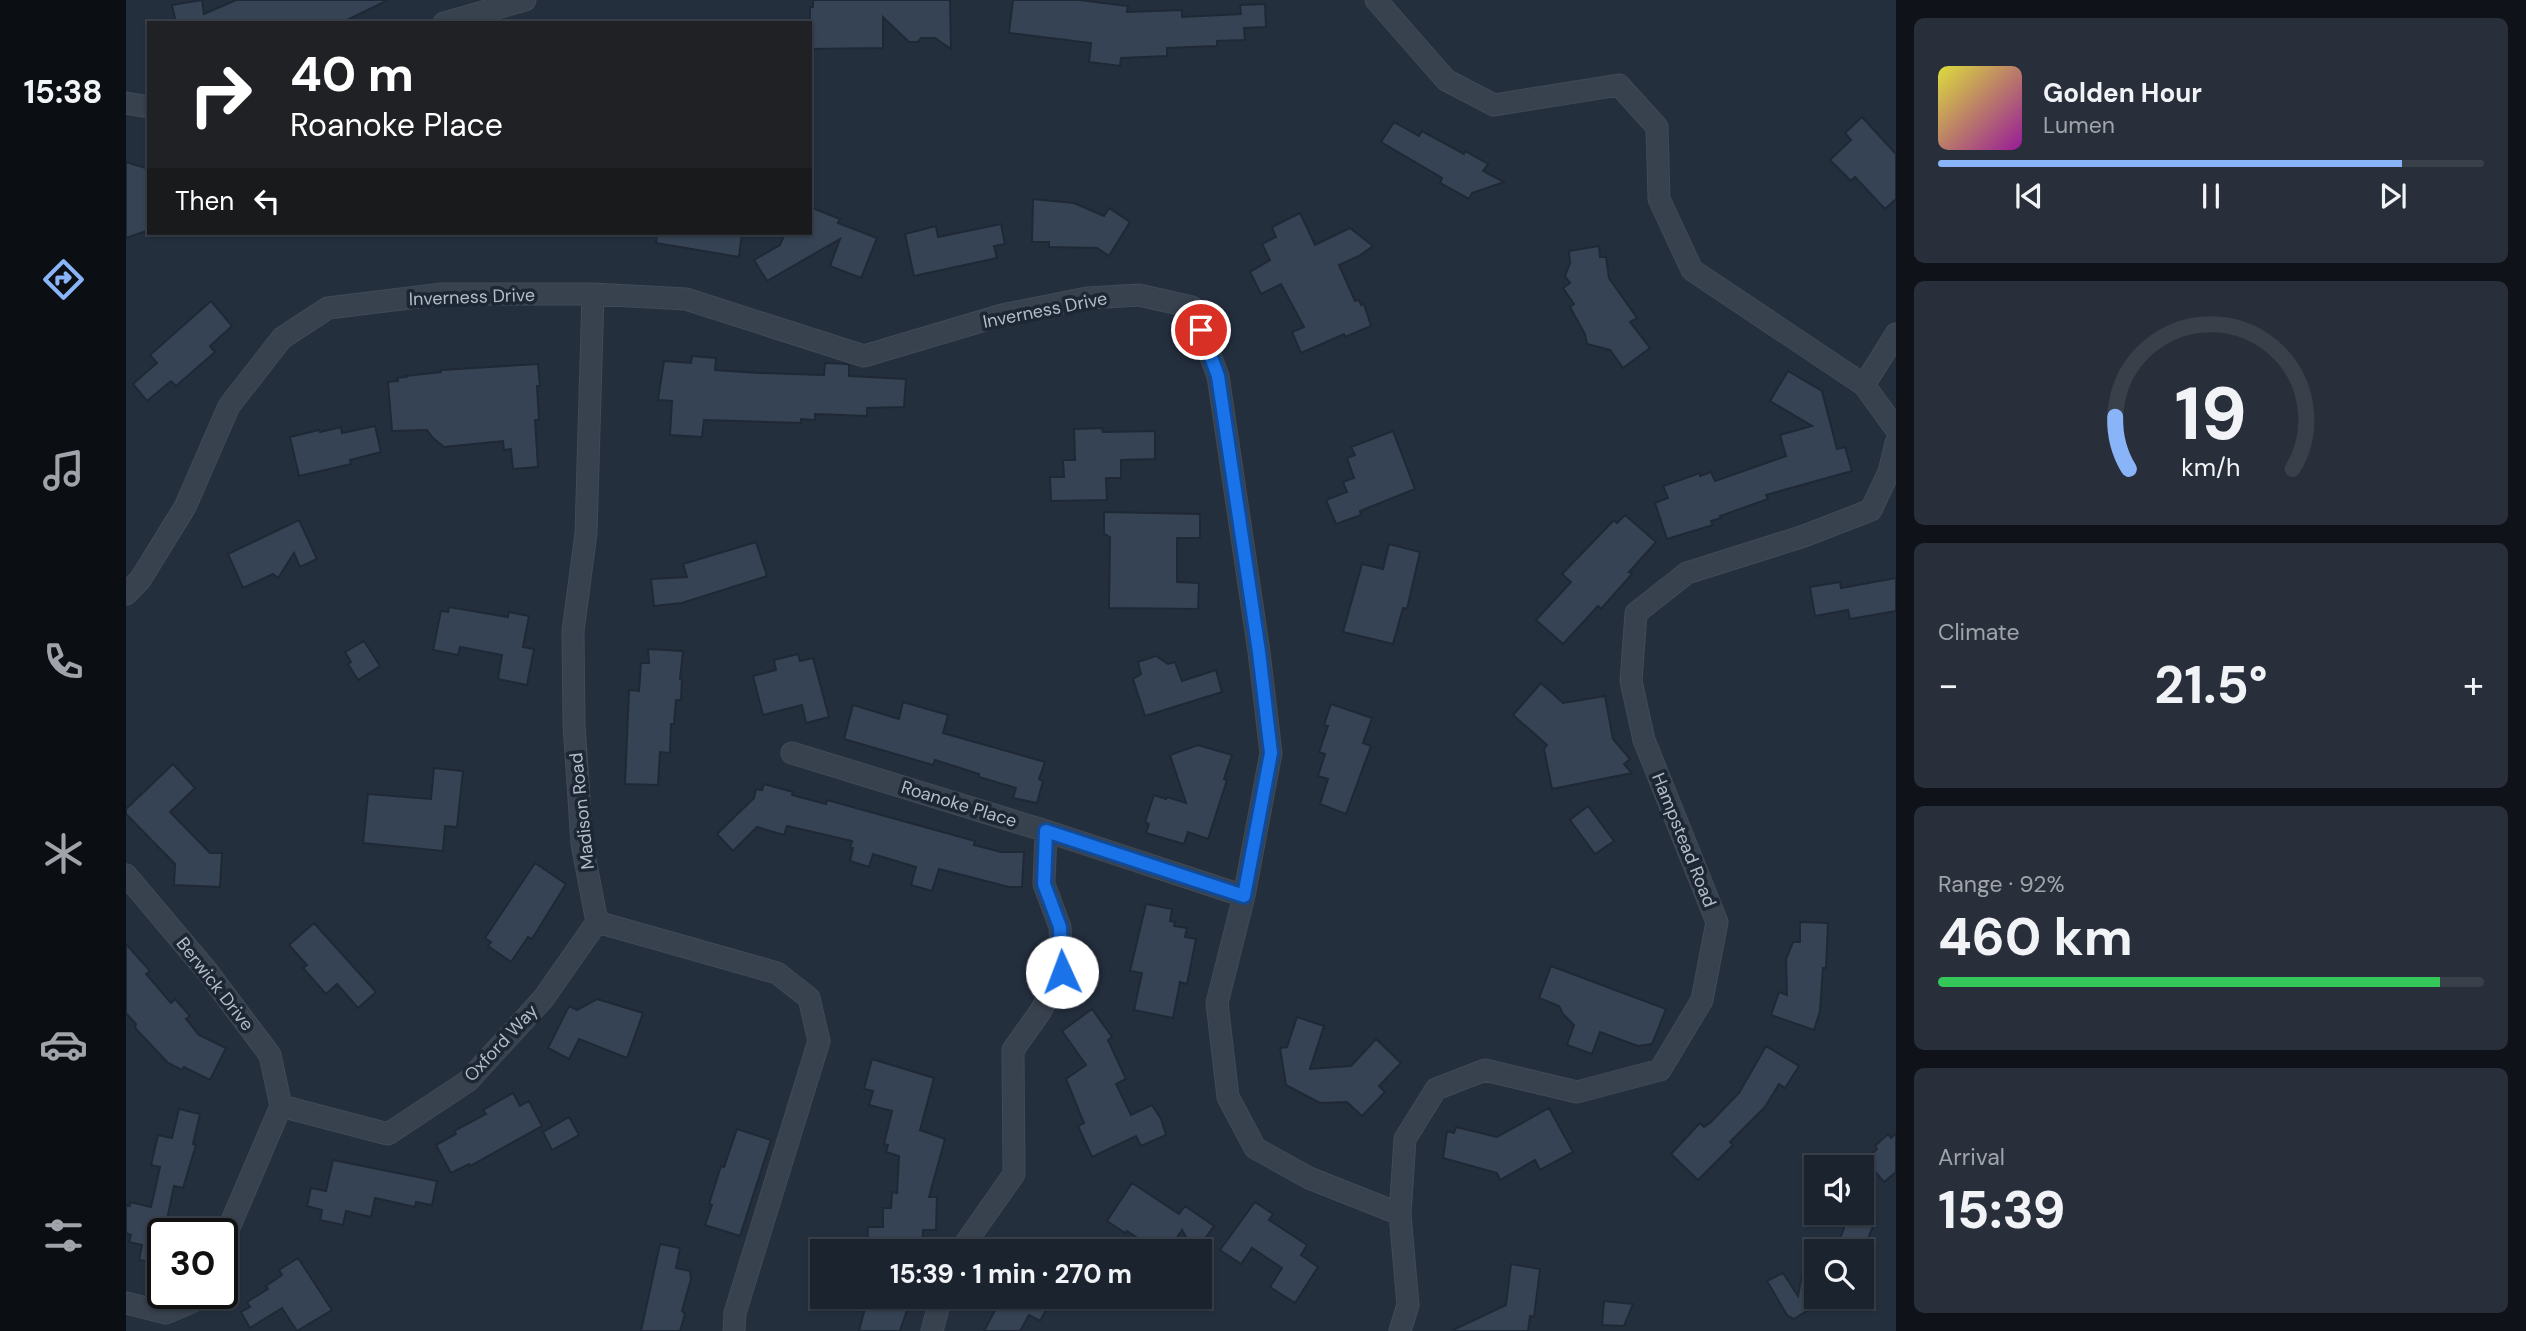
<!DOCTYPE html>
<meta charset="utf-8">
<style>
:root{--surface:#1b232e;--page:#282f3a;--text:#f1f3f6;--muted:#a0a4aa;--line:#39404a;--accent:#8ab4f8}
body{margin:0;font-family:"DM Sans",sans-serif;background:var(--page);color:var(--text);height:100vh;display:flex;flex-direction:column;font-size:26px;white-space:nowrap}
*{box-sizing:border-box;margin:0}
p{font-size:23px;color:var(--muted)}
.icon{flex:none;width:38px;height:38px;fill:none;stroke:currentColor;stroke-width:2;stroke-linecap:round;stroke-linejoin:round}
.map{position:relative;flex:1;overflow:hidden}
.side{display:flex;flex-direction:column;gap:18px;padding:18px;background:#0f1319;width:630px}
.side>*{flex:none}
.banner{position:absolute;left:21px;top:21px;width:665px;height:214px;border-radius:0px;box-shadow:0 2px 5px #0004,0 0 0 2px var(--line);background:#202124;color:#fff;overflow:hidden}
.fabs{position:absolute;left:1678px;top:1155px;display:grid;gap:14px}
.fabs a{display:grid;place-items:center;width:70px;height:70px;border-radius:0px;background:var(--surface);box-shadow:0 2px 5px #0004,0 0 0 2px var(--line);font-size:35px}
.speed{position:absolute;left:21px;top:1218px;display:flex;gap:14px;font-size:35px;font-weight:700;text-align:center}
.speed>*{display:grid;place-content:center;width:91px;height:91px;border-radius:50%;background:var(--surface);box-shadow:0 2px 5px #0004,0 0 0 2px var(--line);line-height:1}
.speed .limit{border:4px solid #111;border-radius:10px;background:#fff;color:#111}
.pin{position:absolute;display:grid;place-items:center;width:60px;height:60px;color:#fff;margin:-30px;border:4px solid #fff;border-radius:50%;box-shadow:0 2px 7px #0007}
.me{position:absolute;width:77px;margin:-38px;rotate:358deg;stroke-linejoin:round;filter:drop-shadow(0 0 5px #0008)}
.turn{display:flex;align-items:center;gap:24px;height:147px;padding:0 28px;font-size:32px}
.turn .icon{width:91px;height:91px;stroke-width:2.5}
.turn b{display:block;font-size:49px;line-height:60px}
.then{display:flex;align-items:center;height:66px;padding:0 28px;background:#0003;gap:14px;font-size:26px}
.big{font-size:52px;font-weight:700;line-height:1.1}
.side .tile{flex:1;display:flex;flex-direction:column;justify-content:center;gap:10px;min-width:0;padding:0 24px;border-radius:10px;background:var(--page)}
.side .dial{align-items:center;gap:0}
.dial svg{height:182px;overflow:visible;fill:none;stroke:var(--line);stroke-width:7;stroke-linecap:round;text-anchor:middle}
.dial text{fill:var(--text);stroke:none}
.song{display:flex;align-items:center;gap:21px}
.cover{width:84px;height:84px;border-radius:10px;background:linear-gradient(135deg,hsl(60 70% 55%),hsl(300 70% 35%))}
.played{height:7px;border-radius:4px;background:linear-gradient(90deg,var(--accent) 85%,var(--line) 85%)}
.keys{display:flex;justify-content:space-around;direction:ltr}
.heat{display:flex;justify-content:space-between;align-items:center;font-size:38px;direction:ltr}
.charge{height:10px;border-radius:5px;background:linear-gradient(90deg,#34c759 92%,var(--line) 0)}
.trip{position:absolute;left:684px;top:1239px;width:402px;height:70px;border-radius:0px;background:var(--surface);box-shadow:0 2px 5px #0004,0 0 0 2px var(--line);font-weight:700;line-height:70px;text-align:center}
main{display:flex;flex:1;min-height:0}
.menu{display:flex;flex-direction:column;width:126px;justify-content:space-around;align-items:center;background:#0b0e12;color:var(--muted)}
.menu .icon{width:49px;height:49px}
.menu .current{color:var(--accent)}
.menu b{font-size:32px;color:var(--text)}
.map>svg:first-child{display:block}
.building{fill:#364354;stroke:#1f2835;stroke-width:2}
.lines{fill:none;stroke-linecap:round;stroke-linejoin:round}
.street-casing{stroke:#414a57;stroke-width:23}
.street{stroke:#38414e;stroke-width:21}
.route-casing{stroke:#114b97;stroke-width:18}
.route{stroke:#1a73e8;stroke-width:12}
.labels{text-anchor:middle;stroke-width:7;stroke-linejoin:round;paint-order:stroke}
.street-label{font-size:18px;fill:#b4bcc9;stroke:#1d2633}
</style>
<main>
<nav class="menu">
<b>15:38</b>
<svg class="icon current" aria-label="directions" viewBox="0 0 24 24"><path d="M12 3l9 9-9 9-9-9zM9 14v-3h6M13 9l2 2-2 2"/></svg>
<svg class="icon" aria-label="music" viewBox="0 0 24 24"><path d="M9 18V5l10-2v13"/><circle cx="6" cy="18" r="3"/><circle cx="16" cy="16" r="3"/></svg>
<svg class="icon" aria-label="phone" viewBox="0 0 24 24"><path d="M5 4h4l2 5-3 2q2 4 5 5l2-3 5 2v4C11 20 4 13 5 4z"/></svg>
<svg class="icon" aria-label="climate" viewBox="0 0 24 24"><path d="M12 3v18M4 7l16 10M4 17L20 7"/></svg>
<svg class="icon" aria-label="car" viewBox="0 0 24 24"><path d="M5 17H2v-5l4-1 3-4h7l3 4 3 1v5h-3M9 17h6M6 11h13"/><circle cx="7" cy="17" r="2"/><circle cx="17" cy="17" r="2"/></svg>
<svg class="icon" aria-label="filters" viewBox="0 0 24 24"><path d="M4 7h16M4 17h16"/><circle cx="9" cy="7" r="2"/><circle cx="15" cy="17" r="2"/></svg>
</nav>
<div class="map">
<svg width="1770" height="1331" viewBox="0 0 1770 1331">
<rect width="100%" height="100%" fill="#242f3e"/>
<!-- building -->
<path class="building" d="M 76,0 L 78,14 L 110,0 L 262,0 L 215,23 L 50,23 L 46,5 Z
M 687,0 L 824,0 L 825,49 L 809,38 L 795,38 L 792,42 L 783,42 L 757,17 L 757,48 L 684,49 L 684,7 L 687,7 Z
M 887,0 L 953,0 L 1002,6 L 1001,12 L 1056,10 L 1056,17 L 1115,14 L 1114,5 L 1139,4 L 1140,27 L 1118,28 L 1119,40 L 1091,41 L 1091,46 L 1041,48 L 1041,56 L 995,58 L 994,66 L 963,62 L 965,43 L 883,33 Z
M 1736,117 L 1770,154 L 1770,199 L 1759,209 L 1729,177 L 1725,181 L 1704,160 L 1725,140 L 1719,133 Z
M 1268,122 L 1293,136 L 1296,131 L 1338,154 L 1339,151 L 1362,164 L 1357,171 L 1378,182 L 1346,193 L 1343,199 L 1314,183 L 1316,178 L 1255,142 Z
M 0,162 L 23,169 L 23,230 L 0,238 Z
M 907,199 L 948,203 L 978,216 L 983,208 L 1004,222 L 983,256 L 971,248 L 923,247 L 923,242 L 906,242 Z
M 684,207 L 714,219 L 712,223 L 751,238 L 735,278 L 704,266 L 714,239 L 641,281 L 628,260 L 654,245 L 659,233 L 684,233 Z
M 1174,213 L 1189,245 L 1224,228 L 1247,246 L 1233,256 L 1213,265 L 1229,301 L 1233,300 L 1235,305 L 1238,304 L 1245,326 L 1219,337 L 1218,334 L 1175,353 L 1166,332 L 1178,327 L 1155,284 L 1135,294 L 1124,272 L 1144,260 L 1136,244 L 1150,237 L 1146,227 Z
M 875,224 L 879,244 L 868,246 L 871,258 L 788,276 L 779,234 L 810,226 L 812,237 Z
M 531,233 L 616,233 L 613,257 L 530,243 Z
M 1473,246 L 1474,257 L 1480,257 L 1483,278 L 1511,318 L 1504,322 L 1524,348 L 1497,368 L 1484,350 L 1461,344 L 1459,334 L 1444,307 L 1448,304 L 1437,288 L 1444,283 L 1439,276 L 1444,263 L 1443,251 Z
M 85,301 L 106,326 L 84,346 L 89,352 L 50,386 L 45,381 L 21,401 L 7,384 L 31,363 L 24,355 Z
M 566,356 L 590,358 L 589,370 L 633,373 L 698,375 L 699,363 L 721,364 L 723,365 L 723,376 L 780,379 L 778,407 L 741,408 L 741,416 L 689,414 L 689,420 L 675,419 L 675,423 L 578,420 L 576,437 L 544,435 L 546,401 L 532,400 L 538,361 L 565,363 Z
M 412,364 L 414,386 L 411,386 L 413,420 L 409,420 L 412,467 L 387,469 L 385,449 L 378,450 L 377,441 L 318,447 L 307,438 L 301,430 L 266,431 L 262,382 L 272,381 L 271,378 L 280,377 L 279,376 L 315,372 L 315,370 Z
M 1662,371 L 1696,391 L 1711,449 L 1719,447 L 1726,471 L 1640,495 L 1642,499 L 1594,516 L 1595,518 L 1585,521 L 1587,525 L 1541,539 L 1529,503 L 1542,498 L 1537,486 L 1574,473 L 1574,476 L 1585,472 L 1589,481 L 1660,456 L 1654,435 L 1686,426 L 1644,401 Z
M 249,426 L 255,452 L 224,460 L 225,464 L 173,476 L 164,437 L 193,430 L 194,432 L 215,427 L 216,433 Z
M 976,428 L 977,432 L 1029,431 L 1029,459 L 995,460 L 995,478 L 980,478 L 981,500 L 925,501 L 924,477 L 938,477 L 937,460 L 949,460 L 948,429 Z
M 1267,431 L 1289,489 L 1234,511 L 1235,515 L 1210,524 L 1200,500 L 1221,492 L 1217,482 L 1228,478 L 1221,458 L 1229,455 L 1225,447 Z
M 978,512 L 1074,514 L 1074,538 L 1051,538 L 1051,582 L 1073,583 L 1072,609 L 983,608 L 984,537 L 978,534 Z
M 1499,515 L 1530,542 L 1503,572 L 1506,574 L 1475,609 L 1472,606 L 1437,644 L 1410,620 L 1445,582 L 1436,574 L 1488,520 L 1491,523 Z
M 173,520 L 191,559 L 174,567 L 168,553 L 152,578 L 147,574 L 117,588 L 102,554 Z
M 630,542 L 641,576 L 556,603 L 528,606 L 525,579 L 561,577 L 557,564 Z
M 1263,544 L 1294,552 L 1281,609 L 1277,608 L 1267,644 L 1217,632 L 1236,564 L 1257,569 Z
M 1770,578 L 1770,611 L 1724,619 L 1722,610 L 1689,616 L 1684,587 L 1714,582 L 1715,588 Z
M 323,607 L 382,617 L 383,612 L 403,616 L 397,647 L 408,649 L 401,685 L 372,679 L 376,655 L 334,647 L 332,655 L 307,650 L 315,611 L 322,612 Z
M 238,641 L 254,666 L 232,680 L 222,664 L 225,662 L 219,652 Z
M 522,649 L 557,651 L 554,679 L 556,679 L 555,700 L 550,700 L 548,724 L 545,724 L 544,753 L 534,752 L 532,785 L 499,784 L 503,690 L 513,691 L 515,663 L 523,663 Z
M 672,654 L 674,661 L 687,658 L 703,717 L 680,723 L 676,705 L 637,715 L 627,676 L 650,670 L 648,660 Z
M 1030,656 L 1042,664 L 1049,662 L 1056,681 L 1090,670 L 1096,692 L 1019,716 L 1007,679 L 1015,674 L 1012,662 Z
M 1415,683 L 1437,703 L 1479,696 L 1487,739 L 1504,759 L 1498,764 L 1506,773 L 1426,789 L 1418,749 L 1421,745 L 1387,715 Z
M 777,702 L 822,715 L 817,733 L 919,762 L 913,779 L 917,781 L 911,803 L 887,798 L 890,788 L 853,777 L 853,774 L 809,760 L 807,765 L 718,739 L 727,705 L 773,719 Z
M 1205,704 L 1246,718 L 1237,743 L 1245,746 L 1220,814 L 1194,804 L 1202,779 L 1192,776 L 1199,754 L 1193,752 L 1202,726 L 1198,725 Z
M 1072,745 L 1106,755 L 1098,779 L 1101,780 L 1082,839 L 1062,832 L 1058,844 L 1020,833 L 1023,824 L 1019,822 L 1028,795 L 1040,799 L 1041,797 L 1060,803 L 1044,755 Z
M 47,764 L 69,788 L 44,812 L 84,853 L 96,853 L 94,887 L 48,885 L 49,864 L 0,814 L 0,809 Z
M 308,768 L 337,771 L 331,827 L 319,826 L 317,851 L 237,843 L 242,794 L 305,799 Z
M 638,784 L 667,792 L 666,795 L 700,804 L 701,800 L 849,841 L 848,845 L 875,852 L 898,852 L 896,887 L 883,887 L 813,869 L 806,891 L 785,885 L 790,867 L 747,854 L 743,867 L 724,861 L 727,848 L 724,848 L 726,841 L 661,826 L 658,835 L 631,827 L 607,851 L 591,834 L 628,798 L 630,789 L 636,790 Z
M 1462,806 L 1488,841 L 1469,854 L 1444,820 Z
M 409,863 L 440,884 L 406,939 L 402,937 L 385,962 L 362,946 L 365,942 L 359,938 Z
M 1020,904 L 1046,909 L 1044,921 L 1049,922 L 1048,926 L 1061,928 L 1059,937 L 1070,939 L 1061,984 L 1054,982 L 1047,1018 L 1008,1010 L 1016,973 L 1004,971 Z
M 1674,922 L 1702,923 L 1700,968 L 1697,968 L 1694,1011 L 1688,1030 L 1645,1015 L 1653,992 L 1661,995 L 1660,959 L 1667,942 L 1674,942 Z
M 188,923 L 250,992 L 232,1008 L 211,984 L 200,994 L 177,968 L 181,965 L 163,945 Z
M 0,944 L 24,971 L 20,974 L 45,1003 L 49,999 L 64,1016 L 60,1019 L 73,1035 L 100,1048 L 84,1080 L 58,1067 L 56,1070 L 42,1063 L 9,1028 L 10,1024 L 0,1013 Z
M 1425,966 L 1540,1009 L 1526,1044 L 1512,1046 L 1474,1032 L 1466,1054 L 1441,1045 L 1448,1025 L 1437,1014 L 1433,1006 L 1413,998 Z
M 471,999 L 517,1013 L 501,1058 L 453,1039 L 443,1059 L 422,1048 L 443,1006 L 451,1010 Z
M 966,1009 L 986,1037 L 982,1040 L 1000,1079 L 990,1084 L 1005,1115 L 1026,1105 L 1035,1119 L 1040,1135 L 1015,1146 L 1010,1136 L 966,1157 L 952,1126 L 958,1123 L 940,1079 L 960,1065 L 936,1031 Z
M 1171,1017 L 1198,1026 L 1184,1069 L 1225,1066 L 1250,1039 L 1275,1063 L 1253,1086 L 1259,1092 L 1236,1116 L 1221,1102 L 1194,1103 L 1160,1085 L 1154,1048 L 1161,1047 Z
M 1640,1046 L 1673,1066 L 1659,1088 L 1653,1084 L 1639,1107 L 1604,1142 L 1607,1145 L 1572,1180 L 1545,1154 L 1574,1123 L 1578,1127 L 1584,1123 L 1613,1093 Z
M 746,1059 L 808,1078 L 794,1130 L 819,1139 L 803,1197 L 811,1197 L 810,1230 L 797,1230 L 796,1251 L 741,1251 L 742,1227 L 757,1227 L 757,1208 L 765,1208 L 766,1192 L 771,1193 L 773,1156 L 760,1152 L 762,1145 L 758,1144 L 766,1111 L 743,1105 L 747,1091 L 738,1089 Z
M 387,1093 L 394,1106 L 403,1101 L 416,1126 L 344,1166 L 343,1164 L 325,1173 L 310,1145 L 330,1134 L 328,1131 L 360,1114 L 357,1110 Z
M 1423,1108 L 1447,1152 L 1414,1170 L 1409,1160 L 1374,1180 L 1371,1173 L 1317,1158 L 1321,1131 L 1328,1133 L 1330,1127 L 1371,1137 Z
M 53,1109 L 74,1114 L 67,1144 L 70,1145 L 57,1188 L 48,1186 L 32,1263 L 13,1260 L 16,1245 L 3,1242 L 5,1235 L 0,1233 L 0,1205 L 4,1206 L 4,1202 L 25,1207 L 34,1167 L 25,1165 L 32,1135 L 46,1138 Z
M 443,1117 L 453,1135 L 426,1150 L 417,1132 Z
M 611,1129 L 645,1140 L 614,1236 L 579,1225 L 586,1205 L 583,1204 L 595,1166 L 598,1167 Z
M 1770,1133 L 1770,1172 L 1758,1182 L 1739,1160 L 1751,1149 L 1749,1146 L 1762,1134 L 1765,1138 Z
M 207,1160 L 311,1181 L 306,1205 L 290,1202 L 289,1207 L 249,1198 L 245,1217 L 220,1211 L 217,1225 L 194,1220 L 196,1210 L 181,1206 L 185,1188 L 200,1191 Z
M 1006,1183 L 1053,1214 L 1059,1206 L 1088,1226 L 1073,1247 L 1061,1239 L 1056,1230 L 1042,1251 L 1037,1251 L 1018,1238 L 1016,1241 L 1001,1231 L 999,1233 L 981,1221 Z
M 1129,1202 L 1147,1214 L 1143,1220 L 1181,1245 L 1175,1255 L 1192,1267 L 1169,1303 L 1144,1287 L 1156,1268 L 1126,1248 L 1115,1264 L 1094,1250 Z
M 1724,1213 L 1733,1213 L 1750,1219 L 1737,1251 L 1709,1251 Z
M 534,1244 L 554,1248 L 550,1268 L 564,1271 L 565,1279 L 556,1311 L 559,1314 L 554,1331 L 515,1331 Z
M 1681,1248 L 1690,1249 L 1690,1305 L 1668,1319 L 1661,1315 L 1641,1281 L 1657,1273 L 1672,1296 Z
M 172,1258 L 206,1310 L 171,1331 L 156,1308 L 124,1328 L 115,1312 L 124,1307 L 121,1302 L 142,1289 L 140,1286 L 156,1275 L 153,1270 Z
M 1385,1264 L 1414,1269 L 1408,1317 L 1404,1316 L 1402,1331 L 1325,1331 L 1380,1305 Z
M 747,1297 L 767,1297 L 766,1302 L 782,1307 L 774,1331 L 733,1331 L 739,1308 L 744,1309 Z
M 870,1297 L 927,1297 L 914,1321 L 903,1315 L 894,1331 L 858,1331 L 875,1299 Z
M 1478,1301 L 1507,1304 L 1498,1326 L 1476,1325 Z"/>
<g class="lines">
<defs>
<path id="street" d="M 1250,0 L 1320,80 L 1368,105 L 1493,85 L 1531,127 L 1533,199 L 1566,270 L 1738,385 L 1770,429
M 318,23 L 399,0
M 0,103 L 23,107
M 467,294 L 460,533 L 447,631 L 448,724 L 456,844 L 471,922 L 651,973 L 683,998 L 693,1041 L 609,1313 L 608,1331
M 1738,385 L 1770,334
M 0,594 L 14,580 L 59,507 L 103,406 L 156,338 L 202,308 L 316,294 L 467,294 L 560,299 L 738,356 L 876,315 L 961,298 L 1013,295 L 1066,307 L 1092,376 L 1133,652 L 1145,753 L 1118,896 L 1091,1003 L 1102,1097 L 1129,1148 L 1183,1178 L 1274,1214
M 666,753 L 920,831 L 1118,896
M 0,875 L 81,971 L 144,1055 L 155,1106
M 96,1244 L 155,1106 L 262,1134 L 342,1081 L 417,999 L 471,922
M 834,1251 L 888,1174 L 887,1050 L 914,1012 L 936,972 L 934,927 L 918,884 L 920,831
M 0,1303 L 40,1313 L 68,1301 L 72,1293
M 806,1331 L 815,1297
M 1274,1331 L 1282,1305 L 1274,1214 L 1279,1139 L 1310,1089 L 1359,1070 L 1451,1092 L 1534,1070 L 1576,1000 L 1591,922 L 1518,740 L 1505,681 L 1510,613 L 1561,573 L 1678,536 L 1745,510 L 1763,472 L 1770,443"/>
</defs>
<!-- street casing -->
<use href="#street" class="street-casing"/>
<!-- street -->
<use href="#street" class="street"/>
</g>
<g class="lines">
<defs>
<path id="route" d="M 936,972 L 934,927 L 918,884 L 920,831 L 1118,896 L 1145,753 L 1133,652 L 1092,376 L 1075,330"/>
</defs>
<!-- route casing -->
<use href="#route" class="route-casing"/>
<!-- route -->
<use href="#route" class="route"/>
</g>
<g class="labels">
<!-- street labels -->
<g class="street-label">
<text transform="translate(346 297) rotate(-2)" y="6">Inverness Drive</text>
<text transform="translate(919 310) rotate(-11)" y="6">Inverness Drive</text>
<text transform="translate(833 804) rotate(17)" y="6">Roanoke Place</text>
<text transform="translate(456 811) rotate(-96)" y="6">Madison Road</text>
<text transform="translate(1558 840) rotate(68)" y="6">Hampstead Road</text>
<text transform="translate(89 984) rotate(52)" y="6">Berwick Drive</text>
<text transform="translate(375 1043) rotate(-47)" y="6">Oxford Way</text>
</g>
</g>
</svg>
<div class="fabs">
<a><svg class="icon" aria-label="sound" viewBox="0 0 24 24"><path d="M4 9h4l5-4v14l-5-4H4zM17 9q2 3 0 6"/></svg></a>
<a><svg class="icon" aria-label="search" viewBox="0 0 24 24"><circle cx="10" cy="10" r="6"/><path d="M15 15l6 6"/></svg></a>
</div>
<div class="speed"><div class="limit">30</div></div>
<div class="pin" style="left:1075px;top:330px;background:#d93025"><svg class="icon" aria-label="arrive" viewBox="0 0 24 24"><path d="M6 21V4h12l-3 4 3 4H6"/></svg></div>
<svg class="me" style="left:936px;top:972px" viewBox="-20 -20 40 40"><circle r="19" fill="#fff"/><path d="M0-13L10 11 0 6-10 11z" fill="#1a73e8"/></svg>
<div class="trip">15:39 · 1 min · 270 m</div>
<div class="banner">
<div class="turn"><svg class="icon" aria-label="right" viewBox="0 0 24 24"><path d="M7 20v-9h11M14 6l5 5-5 5"/></svg><div><b>40 m</b>Roanoke Place</div></div>
<div class="then">Then<svg class="icon" aria-label="left" viewBox="0 0 24 24"><path d="M17 20v-9H6M10 6l-5 5 5 5"/></svg></div>
</div>
</div>
<section class="side">
<div class="tile">
<div class="song"><i class="cover"></i><div><b>Golden Hour</b><p>Lumen</p></div></div>
<div class="played"></div>
<div class="keys"><svg class="icon" aria-label="previous" viewBox="0 0 24 24"><path d="M18 5L8 12l10 7zM5 5v14"/></svg><svg class="icon" aria-label="pause" viewBox="0 0 24 24"><path d="M8 5v14M16 5v14"/></svg><svg class="icon" aria-label="next" viewBox="0 0 24 24"><path d="M6 5l10 7-10 7zM19 5v14"/></svg></div>
</div>
<div class="tile dial"><svg viewBox="0 0 100 80">
<path d="M14 69A42 42 0 1 1 86 69"/>
<path d="M14 69A42 42 0 0 1 8 46" stroke="#8ab4f8"/>
<text x="50" y="56" font-size="32" font-weight="700">19</text>
<text x="50" y="72" font-size="11">km/h</text>
</svg></div>
<div class="tile"><p>Climate</p>
<div class="heat"><a>−</a><b class="big">21.5°</b><a>+</a></div>
</div>
<div class="tile"><p>Range · 92%</p><b class="big">460 km</b><div class="charge"></div></div>
<div class="tile"><p>Arrival</p><b class="big">15:39</b></div>
</section>
</main>
